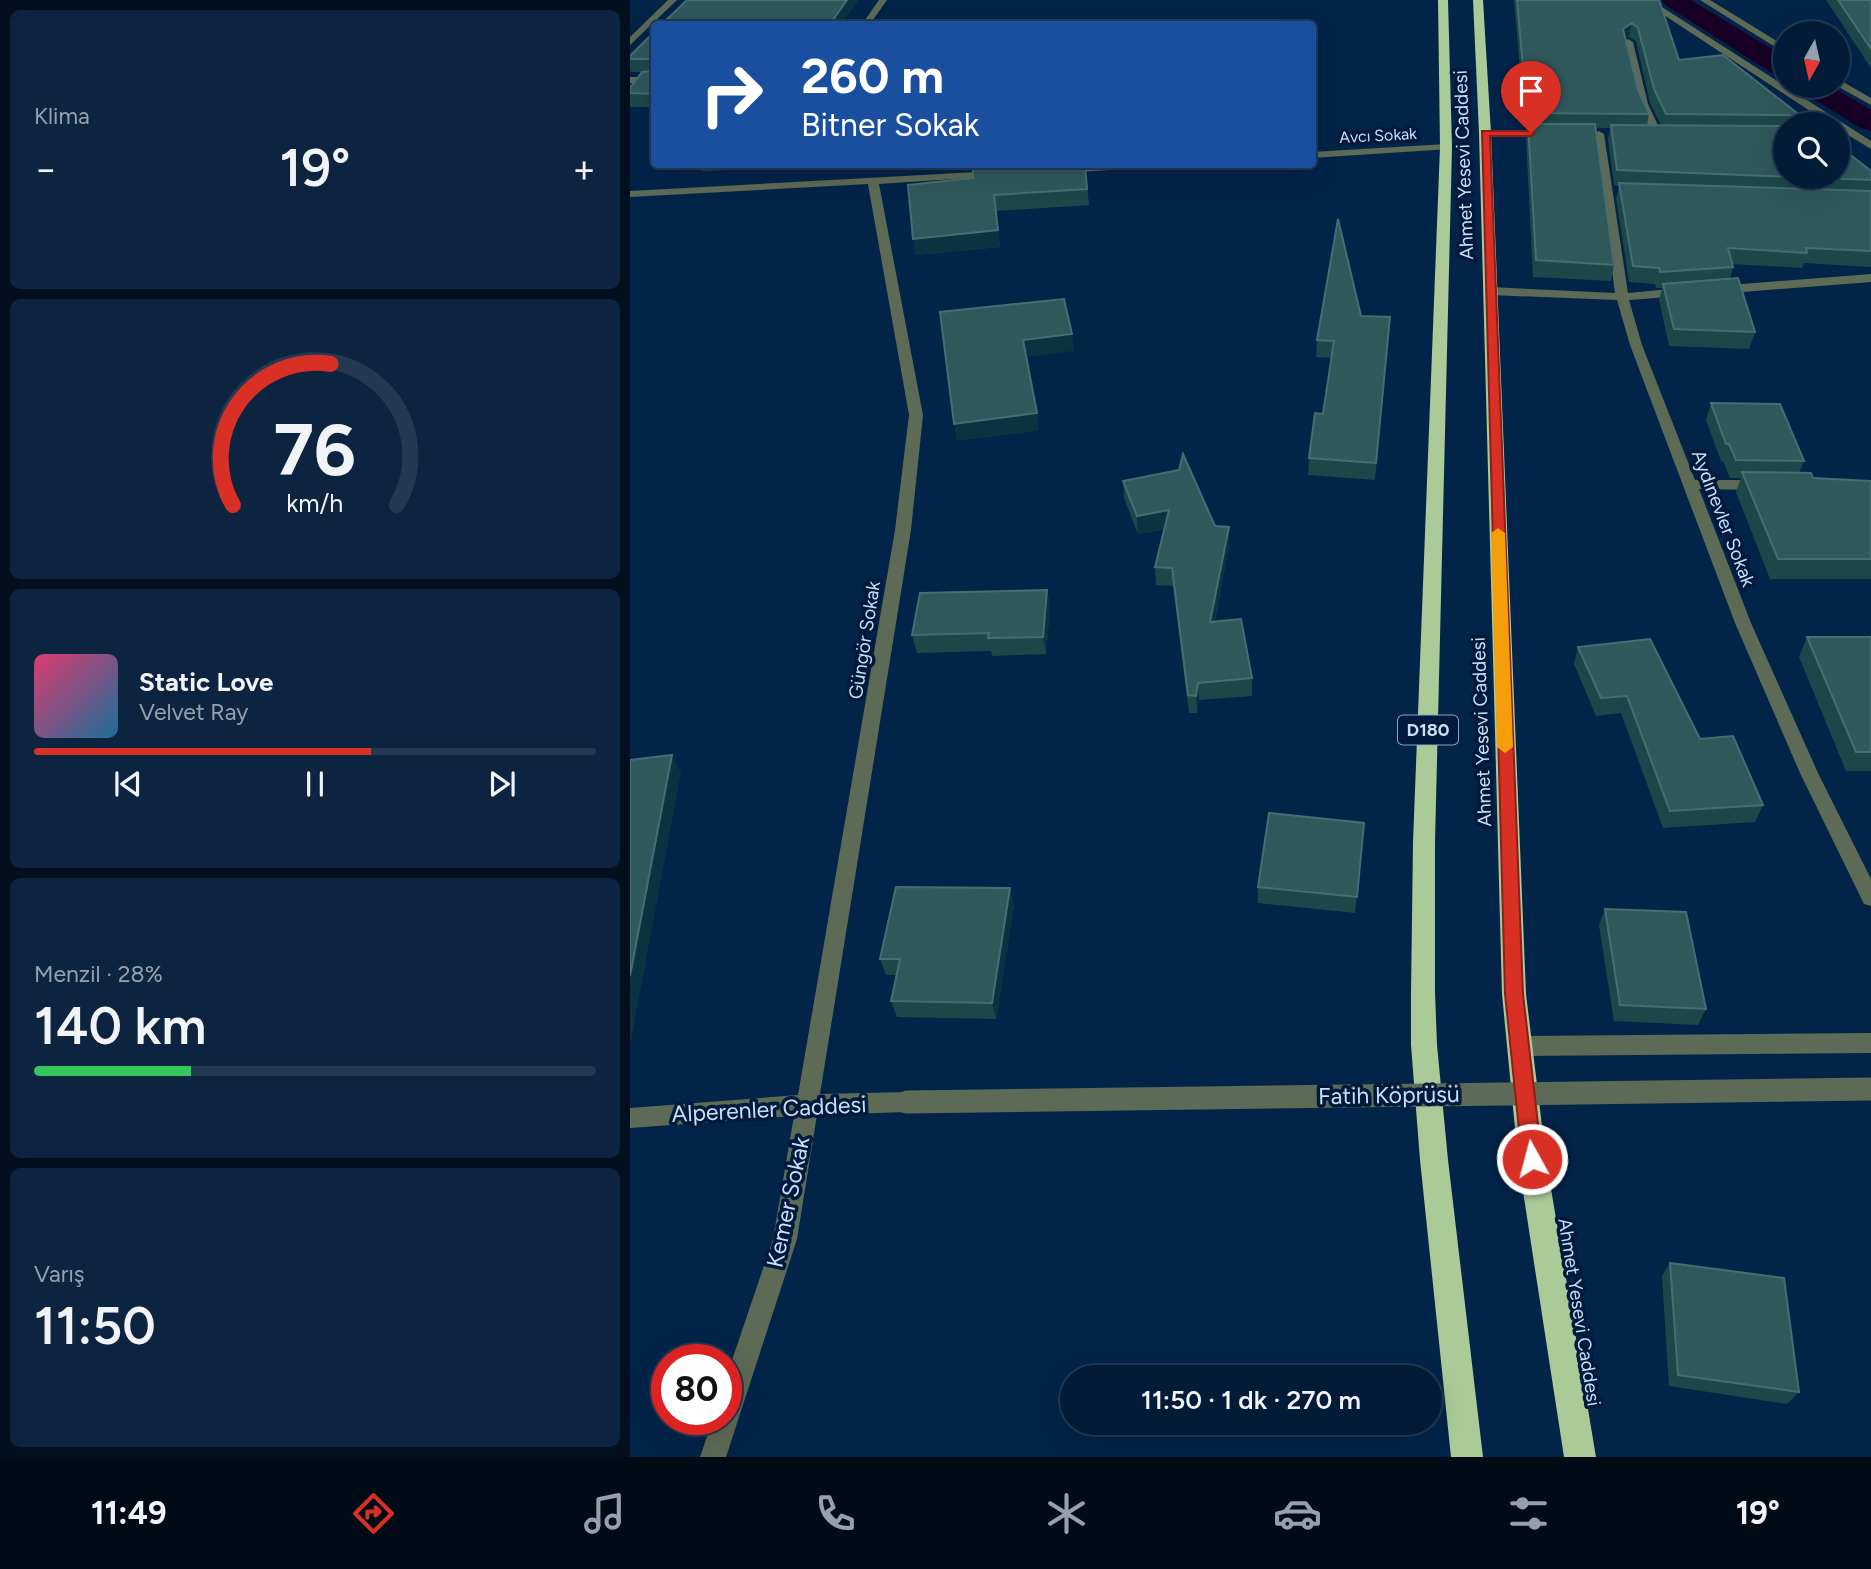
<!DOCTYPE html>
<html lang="tr">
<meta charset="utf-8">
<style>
:root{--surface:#021b37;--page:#0c243f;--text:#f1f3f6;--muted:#96a1ad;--line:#233952;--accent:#d93025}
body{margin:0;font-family:Figtree,sans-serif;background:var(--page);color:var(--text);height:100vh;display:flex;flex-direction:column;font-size:26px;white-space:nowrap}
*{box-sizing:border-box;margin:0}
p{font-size:23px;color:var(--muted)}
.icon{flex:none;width:38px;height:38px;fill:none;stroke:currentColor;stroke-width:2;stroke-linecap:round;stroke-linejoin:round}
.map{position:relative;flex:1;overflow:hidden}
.side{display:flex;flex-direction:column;gap:10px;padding:10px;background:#010f1e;width:630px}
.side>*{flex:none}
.hud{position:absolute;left:21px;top:21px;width:665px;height:147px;border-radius:7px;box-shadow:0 7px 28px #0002,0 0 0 2px var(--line);background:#1a4fa0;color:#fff;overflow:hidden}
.needle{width:46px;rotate:188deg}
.controls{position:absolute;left:1143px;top:21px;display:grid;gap:14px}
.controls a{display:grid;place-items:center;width:77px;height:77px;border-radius:50%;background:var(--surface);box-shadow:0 7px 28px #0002,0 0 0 2px var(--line);font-size:35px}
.speed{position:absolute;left:21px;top:1344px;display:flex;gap:14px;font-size:35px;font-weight:700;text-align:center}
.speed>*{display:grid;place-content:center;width:91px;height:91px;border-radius:50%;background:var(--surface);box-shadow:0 7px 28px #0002,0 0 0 2px var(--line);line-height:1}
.speed .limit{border:10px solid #d22;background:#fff;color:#111}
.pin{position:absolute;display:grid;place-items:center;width:60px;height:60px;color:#fff;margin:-72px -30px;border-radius:50% 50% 50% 0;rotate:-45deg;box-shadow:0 0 7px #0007}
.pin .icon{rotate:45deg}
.me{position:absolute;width:77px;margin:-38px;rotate:353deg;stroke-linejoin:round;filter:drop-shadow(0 0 5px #0008)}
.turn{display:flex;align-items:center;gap:24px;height:147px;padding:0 35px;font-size:32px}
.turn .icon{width:91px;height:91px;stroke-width:2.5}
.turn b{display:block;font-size:49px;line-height:60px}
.big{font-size:52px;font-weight:600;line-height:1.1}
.side .card{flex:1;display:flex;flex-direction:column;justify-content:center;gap:10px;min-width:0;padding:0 24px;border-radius:10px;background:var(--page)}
.side .dial{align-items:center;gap:0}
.dial svg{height:182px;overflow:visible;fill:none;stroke:var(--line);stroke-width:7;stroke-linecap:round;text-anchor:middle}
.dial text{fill:var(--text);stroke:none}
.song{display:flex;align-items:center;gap:21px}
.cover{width:84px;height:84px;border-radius:10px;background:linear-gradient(135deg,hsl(340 70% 55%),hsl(200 70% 35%))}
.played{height:7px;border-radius:4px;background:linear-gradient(90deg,var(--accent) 60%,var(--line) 60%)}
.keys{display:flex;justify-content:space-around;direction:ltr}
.heat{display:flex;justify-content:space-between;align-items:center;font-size:38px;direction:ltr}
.charge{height:10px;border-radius:5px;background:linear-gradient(90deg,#34c759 28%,var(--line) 0)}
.trip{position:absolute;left:430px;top:1365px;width:382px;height:70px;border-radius:35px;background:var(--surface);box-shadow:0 7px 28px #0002,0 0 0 2px var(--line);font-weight:600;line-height:70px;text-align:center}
.tab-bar{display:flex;height:112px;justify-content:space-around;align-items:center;background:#010b16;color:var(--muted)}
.tab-bar .icon{width:49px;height:49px}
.tab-bar .active{color:var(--accent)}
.tab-bar b{font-size:32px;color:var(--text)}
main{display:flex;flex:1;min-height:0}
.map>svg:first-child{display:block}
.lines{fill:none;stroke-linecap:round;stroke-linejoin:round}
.canal{fill:#180025;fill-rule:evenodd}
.minor{fill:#5d6a55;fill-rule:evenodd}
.highway{fill:#aacb97;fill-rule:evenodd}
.minor-bridge{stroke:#5d6a55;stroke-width:23}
.wall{fill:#1c4748;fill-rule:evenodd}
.shaded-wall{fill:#0a3241}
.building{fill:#2f585b;stroke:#476d73;stroke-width:2}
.route{fill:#d93025;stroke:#8d1f18;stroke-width:2}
.slow{fill:#f59e0b}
.labels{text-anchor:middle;stroke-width:7;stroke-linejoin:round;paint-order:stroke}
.far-street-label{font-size:16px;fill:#cadef6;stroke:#001a3e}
.shield{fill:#001a3e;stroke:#8da3bf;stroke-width:2}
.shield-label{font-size:18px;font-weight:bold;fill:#cadef6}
.street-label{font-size:19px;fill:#cadef6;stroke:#001a3e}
.near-street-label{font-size:23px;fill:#cadef6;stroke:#001a3e}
</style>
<main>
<section class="side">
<div class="card"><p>Klima</p>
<div class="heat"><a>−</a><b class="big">19°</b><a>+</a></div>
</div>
<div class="card dial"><svg viewBox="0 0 100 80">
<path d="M14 69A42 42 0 1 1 86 69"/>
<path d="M14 69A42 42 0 0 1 57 7" stroke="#d93025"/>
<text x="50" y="56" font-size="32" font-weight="700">76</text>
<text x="50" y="72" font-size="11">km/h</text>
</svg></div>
<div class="card">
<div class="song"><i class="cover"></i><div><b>Static Love</b><p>Velvet Ray</p></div></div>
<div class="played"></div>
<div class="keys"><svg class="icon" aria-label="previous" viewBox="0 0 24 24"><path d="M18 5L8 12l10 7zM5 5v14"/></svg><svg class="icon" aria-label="pause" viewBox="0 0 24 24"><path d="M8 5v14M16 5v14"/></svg><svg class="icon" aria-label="next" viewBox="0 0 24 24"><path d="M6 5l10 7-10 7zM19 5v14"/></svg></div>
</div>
<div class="card"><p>Menzil · 28%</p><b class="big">140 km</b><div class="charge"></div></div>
<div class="card"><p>Varış</p><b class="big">11:50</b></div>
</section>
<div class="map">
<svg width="1241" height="1457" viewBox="0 0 1241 1457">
<rect width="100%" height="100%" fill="#022449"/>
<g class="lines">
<!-- canal -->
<path class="canal" d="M 1032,0 L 1061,0 L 1155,57 L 1155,77 L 1145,75 L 1035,5 Z
M 1168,86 L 1201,86 L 1241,110 L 1241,131 L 1231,128 L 1172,92 Z"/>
<!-- minor -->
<path class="minor" d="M 38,0 L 47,0 L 0,45 L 0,37 Z
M 249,0 L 257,0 L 240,24 L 232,24 Z
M 1011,0 L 1021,0 L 1241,141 L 1241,149 L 1208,129 L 1208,124 L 1200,124 Z
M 1070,0 L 1080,0 L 1155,46 L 1155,53 Z
M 998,39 L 1003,42 L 1018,104 L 1032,134 L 1031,136 L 1023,136 L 1008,104 L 993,42 Z
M 0,77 L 24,77 L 24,83 L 0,83 Z
M 1208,79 L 1241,98 L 1241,105 L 1207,86 Z
M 855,130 L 921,130 L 926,133 L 921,136 L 851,135 L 851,131 Z
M 969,131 L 974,134 L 998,293 L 1052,288 L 1058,292 L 1052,296 L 999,300 L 1012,345 L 1065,480 L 1133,480 L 1140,485 L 1133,490 L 1069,489 L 1121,623 L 1188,773 L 1241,879 L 1241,906 L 1234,904 L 1170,773 L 1105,623 L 1000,345 L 987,300 L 860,295 L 854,291 L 860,287 L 985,293 L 964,134 Z
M 816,144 L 820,145 L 820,149 L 682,158 L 682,152 Z
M 467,164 L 531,164 L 526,167 L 432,173 L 427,170 L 432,167 Z
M 365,171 L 369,172 L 369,176 L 249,184 L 293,415 L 281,530 L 190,1094 L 277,1092 L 285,1095 L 288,1102 L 285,1109 L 277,1112 L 187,1115 L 167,1239 L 96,1457 L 70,1457 L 83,1419 L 96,1419 L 96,1378 L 143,1239 L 164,1116 L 0,1128 L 0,1108 L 168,1095 L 265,530 L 279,415 L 238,184 L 0,197 L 0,191 Z
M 1241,274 L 1241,282 L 1087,294 L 1081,290 L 1087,286 Z
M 1241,1033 L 1241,1053 L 888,1056 L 880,1053 L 877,1046 L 880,1039 L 888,1036 Z"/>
<!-- highway -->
<path class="highway" d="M 808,0 L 818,0 L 822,147 L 805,842 L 805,992 L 807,1045 L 818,1160 L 853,1457 L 821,1457 L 790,1160 L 781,1045 L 781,992 L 783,842 L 810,147 Z
M 843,0 L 853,0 L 861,133 L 896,994 L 916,1159 L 966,1457 L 934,1457 L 888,1159 L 872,994 L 849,133 Z"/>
<!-- minor-bridge -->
<path class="minor-bridge" d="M 277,1102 L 1241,1089"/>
</g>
<!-- wall -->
<path class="wall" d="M 884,0 L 1029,0 L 1049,60 L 1181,124 L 1155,124 L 1155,177 L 1241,171 L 1241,267 L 1174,263 L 1172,268 L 1103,264 L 1103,267 L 1100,279 L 1125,332 L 1119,349 L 1039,346 L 1029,300 L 1032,288 L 1026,288 L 1025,284 L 999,282 L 986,198 L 989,186 L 984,185 L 978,140 L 980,128 L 965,128 L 984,265 L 981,281 L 903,277 L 896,139 L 898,128 L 895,128 ZM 999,37 L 1006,41 L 1020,103 L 1031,125 L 1017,125 L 1019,114 L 1008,90 L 996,39 Z
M 1196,0 L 1241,0 L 1241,68 Z
M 24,32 L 24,107 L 0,107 L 0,88 L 12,72 L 1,72 L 0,69 L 0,56 Z
M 70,164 L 119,164 L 118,169 L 72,171 Z
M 455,164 L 459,205 L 366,211 L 370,247 L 286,255 L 343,178 Z
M 731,316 L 760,317 L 745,480 L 678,475 L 679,458 L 693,414 L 702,358 L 686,357 L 687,340 Z
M 1081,403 L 1174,461 L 1169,473 L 1183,478 L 1241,481 L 1241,579 L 1140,579 L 1106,492 L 1111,478 L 1100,478 L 1093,461 L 1091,461 L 1076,420 Z
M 493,481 L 585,526 L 599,527 L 599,545 L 585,621 L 622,678 L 622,696 L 569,700 L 567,713 L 559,713 L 543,586 L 526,585 L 525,567 L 535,529 L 508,534 L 494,498 Z
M 417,590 L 420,607 L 416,654 L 362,656 L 361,651 L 287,653 L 282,635 Z
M 1177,637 L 1241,637 L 1241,771 L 1216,771 L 1169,657 Z
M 948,647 L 1070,739 L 1133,805 L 1125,822 L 1033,828 L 991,713 L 966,716 L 944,664 Z
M 734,823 L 725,913 L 628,903 L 628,887 Z
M 384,905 L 366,1019 L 267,1017 L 261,1001 L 266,975 L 256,975 L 250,959 Z
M 975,909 L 1076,1009 L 1068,1025 L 984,1021 L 969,925 Z
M 1040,1263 L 1169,1392 L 1157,1404 L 1039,1386 L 1032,1276 Z"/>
<!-- shaded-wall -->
<path class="shaded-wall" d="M 217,0 L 229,0 L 211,24 L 200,24 Z
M 1002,23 L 999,37 L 990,43 L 993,29 Z
M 364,195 L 370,247 L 286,255 L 283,239 Z
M 442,334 L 444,351 L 395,357 L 393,340 Z
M 407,413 L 409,431 L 327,441 L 324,424 Z
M 539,510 L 540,527 L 508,534 L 507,516 Z
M 599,527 L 599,545 L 581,639 L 580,622 Z
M 417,590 L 420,607 L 416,654 L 413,637 Z
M 568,683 L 569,700 L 567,713 L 566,696 Z
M 42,755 L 51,773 L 1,1041 L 0,1039 L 0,976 Z
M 380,888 L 384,905 L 366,1019 L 362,1003 Z"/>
<!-- building -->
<path class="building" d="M 57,0 L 217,0 L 200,24 L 32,24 Z
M 887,0 L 1029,0 L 1049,60 L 1093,55 L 1181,124 L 1160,124 L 1162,117 L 1159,115 L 1036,114 L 1024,89 L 1008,28 L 1002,23 L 993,29 L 1008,90 L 1019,114 L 897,113 Z
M 1208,0 L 1241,0 L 1241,49 Z
M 24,32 L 24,94 L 0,93 L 0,88 L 12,72 L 22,71 L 23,59 L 0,59 L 0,56 Z
M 898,124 L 965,124 L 984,265 L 906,260 Z
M 981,125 L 1155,126 L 1155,177 L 1208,177 L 1208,145 L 1241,171 L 1241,180 L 987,170 Z
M 343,164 L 455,164 L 457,189 L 364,195 L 368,230 L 283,239 L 278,185 L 343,178 Z
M 989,183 L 1241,191 L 1241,251 L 1176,248 L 1177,253 L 1098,248 L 1103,267 L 1030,272 L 1029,268 L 1003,266 Z
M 708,219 L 731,316 L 760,317 L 746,463 L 679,458 L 685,413 L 693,414 L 704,341 L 687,340 Z
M 1108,278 L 1125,332 L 1044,329 L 1033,284 Z
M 434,299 L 442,334 L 393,340 L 407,413 L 324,424 L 310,312 Z
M 1081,403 L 1150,404 L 1174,461 L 1106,460 L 1099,444 L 1096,444 Z
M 553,454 L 585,526 L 599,527 L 580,622 L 611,619 L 622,678 L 568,683 L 566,696 L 558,695 L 542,568 L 525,567 L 539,510 L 507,516 L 493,481 L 549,470 Z
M 1112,472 L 1181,473 L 1183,478 L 1241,481 L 1241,559 L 1148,559 Z
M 417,590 L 413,637 L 358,638 L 359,633 L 282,635 L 290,593 Z
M 1177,637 L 1241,637 L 1241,752 L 1226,752 Z
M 1020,639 L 1070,739 L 1103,736 L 1133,805 L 1040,811 L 997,696 L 971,698 L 948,647 Z
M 42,755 L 0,976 L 0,760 Z
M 639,813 L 734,823 L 727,897 L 628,887 Z
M 266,887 L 380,888 L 362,1003 L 261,1001 L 270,959 L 250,959 Z
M 975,909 L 1056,912 L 1076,1009 L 990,1005 Z
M 1040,1263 L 1154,1278 L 1169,1392 L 1048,1375 Z"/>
<!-- route -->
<path class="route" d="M 852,131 L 901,131 L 905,133 L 901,136 L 860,136 L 893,994 L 912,1159 L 909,1166 L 902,1169 L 895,1166 L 892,1159 L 875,994 Z"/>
<!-- slow -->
<path class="slow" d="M 868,528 L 875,533 L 883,747 L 875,753 L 867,747 L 861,533 Z"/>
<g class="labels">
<!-- far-street labels -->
<g class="far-street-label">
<text transform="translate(748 135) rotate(-3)" y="6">Avcı Sokak</text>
</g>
<!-- shield labels -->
<rect class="shield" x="768" y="715.5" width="60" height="29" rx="5"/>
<g class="shield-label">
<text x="798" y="736">D180</text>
</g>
<!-- street labels -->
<g class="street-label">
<text transform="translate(833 165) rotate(-92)" y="7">Ahmet Yesevi Caddesi</text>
<text transform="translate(1094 518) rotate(69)" y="7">Aydınevler Sokak</text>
<text transform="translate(234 640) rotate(-81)" y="7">Güngör Sokak</text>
<text transform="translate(851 732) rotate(-92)" y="7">Ahmet Yesevi Caddesi</text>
<text transform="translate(950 1312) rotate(81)" y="7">Ahmet Yesevi Caddesi</text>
</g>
<!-- near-street labels -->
<g class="near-street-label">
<text transform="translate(759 1095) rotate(-1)" y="8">Fatih Köprüsü</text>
<text transform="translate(139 1109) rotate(-3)" y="8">Alperenler Caddesi</text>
<text transform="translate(158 1202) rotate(-78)" y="8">Kemer Sokak</text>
</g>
</g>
</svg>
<div class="controls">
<a><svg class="needle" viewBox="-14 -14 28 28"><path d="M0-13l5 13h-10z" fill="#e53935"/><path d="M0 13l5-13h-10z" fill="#96a1ad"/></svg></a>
<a><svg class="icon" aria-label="search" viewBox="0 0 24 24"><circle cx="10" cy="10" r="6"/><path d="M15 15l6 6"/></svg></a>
</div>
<div class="speed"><div class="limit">80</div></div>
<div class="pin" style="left:901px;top:133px;background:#d93025"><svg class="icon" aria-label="arrive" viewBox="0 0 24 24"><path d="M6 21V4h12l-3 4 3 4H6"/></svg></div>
<svg class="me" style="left:902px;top:1159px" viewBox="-20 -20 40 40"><circle r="17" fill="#d93025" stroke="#fff" stroke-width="3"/><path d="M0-11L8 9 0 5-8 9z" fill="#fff"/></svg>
<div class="trip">11:50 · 1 dk · 270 m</div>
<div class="hud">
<div class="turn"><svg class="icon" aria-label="right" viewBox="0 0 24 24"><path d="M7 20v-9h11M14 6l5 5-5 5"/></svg><div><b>260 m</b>Bitner Sokak</div></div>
</div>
</div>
</main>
<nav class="tab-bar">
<b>11:49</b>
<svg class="icon active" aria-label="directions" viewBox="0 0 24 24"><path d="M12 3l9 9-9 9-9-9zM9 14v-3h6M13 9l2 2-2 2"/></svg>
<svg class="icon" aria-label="music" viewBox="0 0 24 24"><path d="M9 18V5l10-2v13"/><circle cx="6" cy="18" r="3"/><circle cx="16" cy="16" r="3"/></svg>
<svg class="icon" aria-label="phone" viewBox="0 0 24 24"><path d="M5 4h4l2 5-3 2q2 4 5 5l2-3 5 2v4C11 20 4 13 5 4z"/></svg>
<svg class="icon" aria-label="climate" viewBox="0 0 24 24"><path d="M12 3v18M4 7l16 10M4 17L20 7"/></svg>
<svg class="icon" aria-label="car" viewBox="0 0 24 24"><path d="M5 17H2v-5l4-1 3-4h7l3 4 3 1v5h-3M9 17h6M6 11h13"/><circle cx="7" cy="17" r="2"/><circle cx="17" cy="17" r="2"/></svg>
<svg class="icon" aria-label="filters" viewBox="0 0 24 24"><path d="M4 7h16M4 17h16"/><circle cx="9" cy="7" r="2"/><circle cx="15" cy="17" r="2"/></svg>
<b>19°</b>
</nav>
